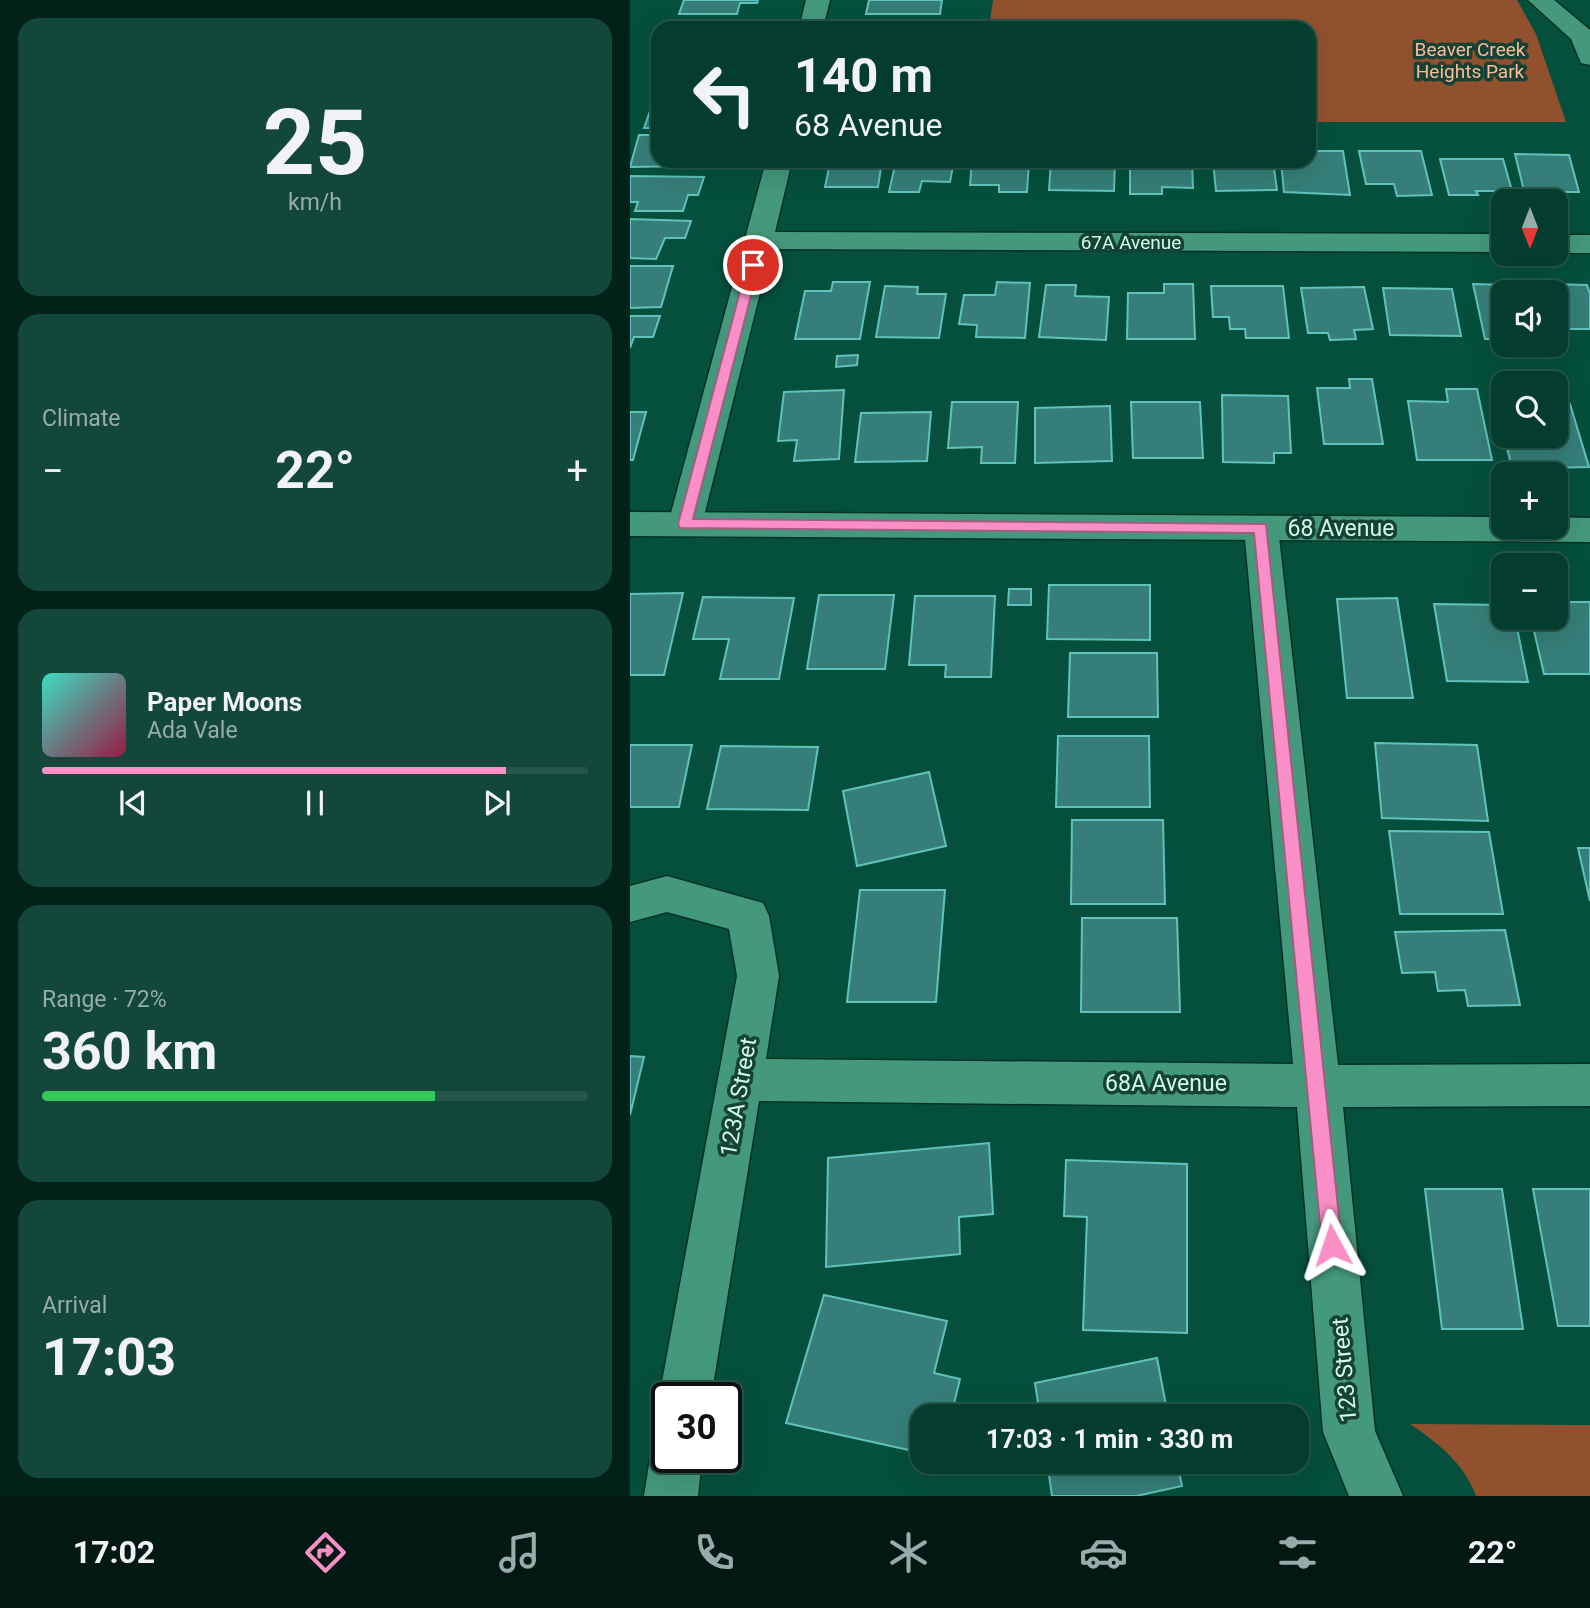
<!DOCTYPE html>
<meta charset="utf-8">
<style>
:root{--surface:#043c2d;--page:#124739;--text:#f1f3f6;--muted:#97adaa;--line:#255649;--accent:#fa8fc7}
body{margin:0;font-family:Roboto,sans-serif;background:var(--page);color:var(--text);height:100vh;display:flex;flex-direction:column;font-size:26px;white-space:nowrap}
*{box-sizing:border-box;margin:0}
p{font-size:23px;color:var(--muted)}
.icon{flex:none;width:38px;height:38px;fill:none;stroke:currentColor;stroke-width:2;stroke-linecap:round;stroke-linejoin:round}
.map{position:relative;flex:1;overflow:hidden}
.drawer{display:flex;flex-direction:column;gap:18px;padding:18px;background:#022119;width:630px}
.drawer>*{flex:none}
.guide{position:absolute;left:21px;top:21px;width:665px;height:147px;border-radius:21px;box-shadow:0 7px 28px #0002,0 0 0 2px var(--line);background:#043c2d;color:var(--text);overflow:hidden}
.needle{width:46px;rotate:180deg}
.controls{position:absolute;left:861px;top:189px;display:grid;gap:14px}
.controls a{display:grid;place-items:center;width:77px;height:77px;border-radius:14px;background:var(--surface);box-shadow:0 7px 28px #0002,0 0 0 2px var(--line);font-size:35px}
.speed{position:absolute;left:21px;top:1382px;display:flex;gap:14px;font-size:35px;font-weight:700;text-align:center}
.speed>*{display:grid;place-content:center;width:91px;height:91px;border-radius:50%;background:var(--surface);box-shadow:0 7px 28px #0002,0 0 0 2px var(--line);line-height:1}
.speed .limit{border:4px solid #111;border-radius:10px;background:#fff;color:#111}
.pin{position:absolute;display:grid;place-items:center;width:60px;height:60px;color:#fff;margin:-30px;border:4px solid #fff;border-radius:50%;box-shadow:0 2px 7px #0007}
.me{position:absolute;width:77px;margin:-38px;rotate:355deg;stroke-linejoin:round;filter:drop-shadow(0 0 5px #0008)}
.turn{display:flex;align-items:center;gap:24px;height:147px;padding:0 28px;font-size:32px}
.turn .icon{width:91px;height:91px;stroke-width:2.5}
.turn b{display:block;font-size:49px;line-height:60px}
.big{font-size:52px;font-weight:700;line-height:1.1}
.drawer .tile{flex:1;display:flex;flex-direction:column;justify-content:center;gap:10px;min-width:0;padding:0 24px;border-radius:21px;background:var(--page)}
.drawer .dial{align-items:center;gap:0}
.dial b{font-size:91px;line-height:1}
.song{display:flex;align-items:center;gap:21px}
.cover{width:84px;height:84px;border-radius:10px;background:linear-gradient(135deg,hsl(170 70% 55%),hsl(340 70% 35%))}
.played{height:7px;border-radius:4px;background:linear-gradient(90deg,var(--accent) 85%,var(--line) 85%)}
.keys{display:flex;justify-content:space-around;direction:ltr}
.heat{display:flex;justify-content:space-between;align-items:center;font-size:38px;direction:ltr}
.charge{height:10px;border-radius:5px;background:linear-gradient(90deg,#34c759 72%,var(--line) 0)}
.trip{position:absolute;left:280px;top:1404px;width:399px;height:70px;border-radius:21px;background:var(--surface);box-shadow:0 7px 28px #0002,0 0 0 2px var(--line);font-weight:700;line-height:70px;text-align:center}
.dock{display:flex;height:112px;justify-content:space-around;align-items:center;background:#021812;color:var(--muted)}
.dock .icon{width:49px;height:49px}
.dock .on{color:var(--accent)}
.dock b{font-size:32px;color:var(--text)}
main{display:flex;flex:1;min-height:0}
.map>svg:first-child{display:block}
.green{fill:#91512e}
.building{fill:#367e79;stroke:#60c3bb;stroke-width:2}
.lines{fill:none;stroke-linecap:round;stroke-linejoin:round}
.street-casing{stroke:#013325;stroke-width:3}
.secondary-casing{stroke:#013325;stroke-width:3}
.street{fill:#44997c;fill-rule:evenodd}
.secondary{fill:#44997c;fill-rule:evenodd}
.route{fill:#fa8fc7;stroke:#a25d81;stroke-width:2}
.labels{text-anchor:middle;stroke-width:7;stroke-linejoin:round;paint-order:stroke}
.far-park-label{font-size:19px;fill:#fdba98;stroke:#154234}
.far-street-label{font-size:19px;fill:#d2fbea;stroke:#154234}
.street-label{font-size:23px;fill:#d2fbea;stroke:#154234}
</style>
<main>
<section class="drawer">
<div class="tile dial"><b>25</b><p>km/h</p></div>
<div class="tile"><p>Climate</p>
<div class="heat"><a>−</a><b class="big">22°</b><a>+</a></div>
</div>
<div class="tile">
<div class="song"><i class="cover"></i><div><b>Paper Moons</b><p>Ada Vale</p></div></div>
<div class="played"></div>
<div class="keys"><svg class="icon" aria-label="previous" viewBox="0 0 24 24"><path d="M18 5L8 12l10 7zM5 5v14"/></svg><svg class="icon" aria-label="pause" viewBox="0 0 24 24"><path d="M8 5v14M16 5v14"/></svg><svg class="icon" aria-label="next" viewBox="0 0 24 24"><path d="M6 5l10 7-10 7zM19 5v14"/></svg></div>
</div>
<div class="tile"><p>Range · 72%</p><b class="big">360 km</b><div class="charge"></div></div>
<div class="tile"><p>Arrival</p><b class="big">17:03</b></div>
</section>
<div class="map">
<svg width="960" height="1496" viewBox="0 0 960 1496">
<rect width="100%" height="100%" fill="#05503c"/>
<!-- green -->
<path class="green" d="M 363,0 L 887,0 L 906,34 L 936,122 L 679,122 L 679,28 L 359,28 Z
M 780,1424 L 960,1425 L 960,1496 L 846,1496 C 834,1463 808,1443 780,1424 Z"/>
<!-- building -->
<path class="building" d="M 54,0 L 128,0 L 127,3 L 110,3 L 107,14 L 49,14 Z
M 239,0 L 312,0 L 310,14 L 236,14 Z
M 52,22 L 103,22 L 101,28 L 50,28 Z
M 247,22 L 299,23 L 298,28 L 245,28 Z
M 26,94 L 28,94 L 28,128 L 14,128 Z
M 9,135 L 28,135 L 28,161 L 59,161 L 58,166 L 0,167 Z
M 679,151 L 713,151 L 720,195 L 654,192 L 651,161 L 679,161 Z
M 729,151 L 791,151 L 802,195 L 767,196 L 764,184 L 736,184 Z
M 885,154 L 939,155 L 949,192 L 922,192 L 923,196 L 895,195 Z
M 810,159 L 873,159 L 882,191 L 846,191 L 848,195 L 819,195 Z
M 189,161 L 252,161 L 248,187 L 195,187 L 200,163 Z
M 266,161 L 324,161 L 320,182 L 292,181 L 289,192 L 259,192 Z
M 342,161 L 399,161 L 397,192 L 369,192 L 369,185 L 340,185 Z
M 421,161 L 485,161 L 484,191 L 419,190 Z
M 500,161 L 562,161 L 563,188 L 532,187 L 532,194 L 500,194 Z
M 583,161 L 643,161 L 647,190 L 586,191 Z
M 0,176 L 74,177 L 68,195 L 58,195 L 53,211 L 5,211 L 8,202 L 0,202 Z
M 0,219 L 61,221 L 55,238 L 35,238 L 26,259 L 0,258 Z
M 0,266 L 43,266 L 31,307 L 0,308 Z
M 203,282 L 240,282 L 230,339 L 165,339 L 175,291 L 201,291 Z
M 367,282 L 400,283 L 395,338 L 346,337 L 347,325 L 329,324 L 334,295 L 365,295 Z
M 534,284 L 563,284 L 565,339 L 497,339 L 498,293 L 534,293 Z
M 843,284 L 881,285 L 882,292 L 873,292 L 873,339 L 855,339 Z
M 920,284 L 957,285 L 960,294 L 960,329 L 932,329 L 926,307 L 926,292 L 922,292 Z
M 416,285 L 446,285 L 445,296 L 479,297 L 476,340 L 409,337 Z
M 255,286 L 288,287 L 287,294 L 316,294 L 309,338 L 246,337 Z
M 581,286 L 653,286 L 659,338 L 616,338 L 615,329 L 600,329 L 599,317 L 583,317 Z
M 734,287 L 743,329 L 724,330 L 726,339 L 700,340 L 698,333 L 678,333 L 671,288 Z
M 753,288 L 822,289 L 831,336 L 760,335 Z
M 0,316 L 30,316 L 23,337 L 4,337 L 0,348 Z
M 228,355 L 227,365 L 206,367 L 207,356 Z
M 719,379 L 742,379 L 753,444 L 694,444 L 687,388 L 720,388 Z
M 816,389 L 847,389 L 862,460 L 787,460 L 778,401 L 818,402 Z
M 214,390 L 209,459 L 164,461 L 167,440 L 148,441 L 154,392 Z
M 592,395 L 658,396 L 661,453 L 644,453 L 644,463 L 593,462 Z
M 322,402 L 388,402 L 385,463 L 351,463 L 352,447 L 318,448 Z
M 501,402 L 570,402 L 573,458 L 503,458 Z
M 926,404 L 940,404 L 959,467 L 913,468 L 912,463 L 881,464 L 874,436 L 926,436 Z
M 480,406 L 482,461 L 405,463 L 405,408 Z
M 0,412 L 16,412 L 3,460 L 0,460 Z
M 301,412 L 297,461 L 225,462 L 231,413 Z
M 419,585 L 520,585 L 520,640 L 417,639 Z
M 379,589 L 401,589 L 401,605 L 378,605 Z
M 53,593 L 34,675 L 0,675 L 0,594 Z
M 189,595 L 264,595 L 255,669 L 177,669 Z
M 285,596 L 365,596 L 361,677 L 315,677 L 316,665 L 279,665 Z
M 73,597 L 164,598 L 149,679 L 90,679 L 99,639 L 63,639 Z
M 767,598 L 783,698 L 717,698 L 707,599 Z
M 926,602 L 960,602 L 960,674 L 914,674 L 901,618 L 926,618 Z
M 804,604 L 873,605 L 873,618 L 885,618 L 898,682 L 817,681 Z
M 440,653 L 527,653 L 528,717 L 438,717 Z
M 428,736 L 519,736 L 520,807 L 426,807 Z
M 745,743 L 847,745 L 858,821 L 752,818 Z
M 0,745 L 62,745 L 49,807 L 0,807 Z
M 91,746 L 188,747 L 178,810 L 77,809 Z
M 299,772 L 316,846 L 227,866 L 213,791 Z
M 442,820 L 533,820 L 535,904 L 441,904 Z
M 759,831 L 859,832 L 873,914 L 770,914 Z
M 948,848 L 960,848 L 960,901 Z
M 230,890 L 315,890 L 306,1002 L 217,1002 Z
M 452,918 L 547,918 L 550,1012 L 451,1012 Z
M 875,930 L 890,1005 L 838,1006 L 835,990 L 808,991 L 805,972 L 772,973 L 765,932 Z
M 0,1056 L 14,1057 L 0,1115 Z
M 359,1143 L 363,1214 L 329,1217 L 330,1254 L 196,1267 L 198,1158 Z
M 436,1160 L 557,1164 L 557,1333 L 453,1330 L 457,1217 L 434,1216 Z
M 795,1189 L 872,1189 L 893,1329 L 812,1329 Z
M 903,1189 L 960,1189 L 960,1326 L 928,1326 Z
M 194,1295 L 317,1321 L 304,1373 L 330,1379 L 321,1416 L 292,1416 L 292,1435 L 288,1452 L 156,1423 Z
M 527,1358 L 538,1416 L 410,1416 L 405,1383 Z
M 417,1461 L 547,1461 L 552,1486 L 506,1496 L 422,1496 Z"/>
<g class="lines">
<defs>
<path id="street" d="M 176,0 L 200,0 L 193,28 L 169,28 Z
M 898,0 L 924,0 L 960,30 L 960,65 L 951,63 L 941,39 Z
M 136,161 L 162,161 L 145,232 L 873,234 L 873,252 L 141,249 L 72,524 L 67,533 L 55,536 L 43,533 L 38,524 Z
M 926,235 L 960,235 L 960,253 L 926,253 Z
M 631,516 L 643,519 L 648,528 L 708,1065 L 960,1064 L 960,1106 L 713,1107 L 745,1431 L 773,1496 L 719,1496 L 693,1432 L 667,1107 L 129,1101 L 81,1398 L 37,1398 L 37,1416 L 29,1398 L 107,976 L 99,929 L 37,912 L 0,922 L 0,886 L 37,876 L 133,903 L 139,916 L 149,976 L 136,1059 L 663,1064 L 614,528 L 619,519 Z
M 37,1436 L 37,1458 L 72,1458 L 68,1496 L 14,1496 L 20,1458 L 27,1439 Z"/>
<path id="secondary" d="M 0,512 L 873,517 L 873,527 L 926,527 L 926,517 L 960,518 L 960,542 L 0,536 Z"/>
</defs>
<!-- street casing -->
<use href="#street" class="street-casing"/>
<!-- secondary casing -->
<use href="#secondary" class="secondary-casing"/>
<!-- street -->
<use href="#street" class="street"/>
<!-- secondary -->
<use href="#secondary" class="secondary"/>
</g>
<!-- route -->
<path class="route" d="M 123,261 L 129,265 L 63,519 L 636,524 L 712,1245 L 709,1253 L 702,1255 L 695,1253 L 692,1245 L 624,533 L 50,528 L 48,524 L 117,265 Z"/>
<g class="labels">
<!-- far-park labels -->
<g class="far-park-label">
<text x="840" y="56">Beaver Creek<tspan x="840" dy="22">Heights Park</tspan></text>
</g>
<!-- far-street labels -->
<g class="far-street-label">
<text x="501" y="249">67A Avenue</text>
</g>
<!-- street labels -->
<g class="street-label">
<text x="711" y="536">68 Avenue</text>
<text x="536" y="1091">68A Avenue</text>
<text transform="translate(108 1097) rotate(-80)" y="8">123A Street</text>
<text transform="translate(714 1370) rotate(-95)" y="8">123 Street</text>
</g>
</g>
</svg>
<div class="controls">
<a><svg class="needle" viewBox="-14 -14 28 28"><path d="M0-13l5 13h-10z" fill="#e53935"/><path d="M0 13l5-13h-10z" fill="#97adaa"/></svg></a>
<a><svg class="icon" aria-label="sound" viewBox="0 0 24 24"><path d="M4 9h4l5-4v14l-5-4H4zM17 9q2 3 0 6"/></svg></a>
<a><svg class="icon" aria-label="search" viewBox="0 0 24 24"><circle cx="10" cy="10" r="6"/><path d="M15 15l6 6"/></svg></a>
<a>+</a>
<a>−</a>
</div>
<div class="speed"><div class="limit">30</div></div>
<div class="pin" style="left:123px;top:265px;background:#d93025"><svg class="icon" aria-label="arrive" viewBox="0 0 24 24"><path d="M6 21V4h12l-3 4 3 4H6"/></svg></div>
<svg class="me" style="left:702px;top:1245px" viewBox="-20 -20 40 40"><path d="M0-17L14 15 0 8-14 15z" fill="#fa8fc7" stroke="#fff" stroke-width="4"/></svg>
<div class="trip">17:03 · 1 min · 330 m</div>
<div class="guide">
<div class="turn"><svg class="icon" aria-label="left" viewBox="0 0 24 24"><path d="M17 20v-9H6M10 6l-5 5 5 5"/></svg><div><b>140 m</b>68 Avenue</div></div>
</div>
</div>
</main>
<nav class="dock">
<b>17:02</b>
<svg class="icon on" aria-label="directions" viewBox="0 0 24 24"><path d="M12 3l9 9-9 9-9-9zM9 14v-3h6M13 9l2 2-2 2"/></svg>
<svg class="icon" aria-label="music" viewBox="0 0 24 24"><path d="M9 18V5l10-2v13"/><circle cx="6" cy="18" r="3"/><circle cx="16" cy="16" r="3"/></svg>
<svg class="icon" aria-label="phone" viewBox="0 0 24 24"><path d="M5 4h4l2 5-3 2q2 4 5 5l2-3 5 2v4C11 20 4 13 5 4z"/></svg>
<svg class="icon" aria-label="climate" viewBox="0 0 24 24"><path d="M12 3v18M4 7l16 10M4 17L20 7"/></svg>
<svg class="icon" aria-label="car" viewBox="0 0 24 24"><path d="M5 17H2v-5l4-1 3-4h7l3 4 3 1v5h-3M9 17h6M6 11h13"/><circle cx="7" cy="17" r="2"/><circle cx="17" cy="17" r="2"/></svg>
<svg class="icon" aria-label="filters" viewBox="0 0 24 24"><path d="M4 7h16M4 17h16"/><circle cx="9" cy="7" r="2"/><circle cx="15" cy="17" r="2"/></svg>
<b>22°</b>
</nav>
